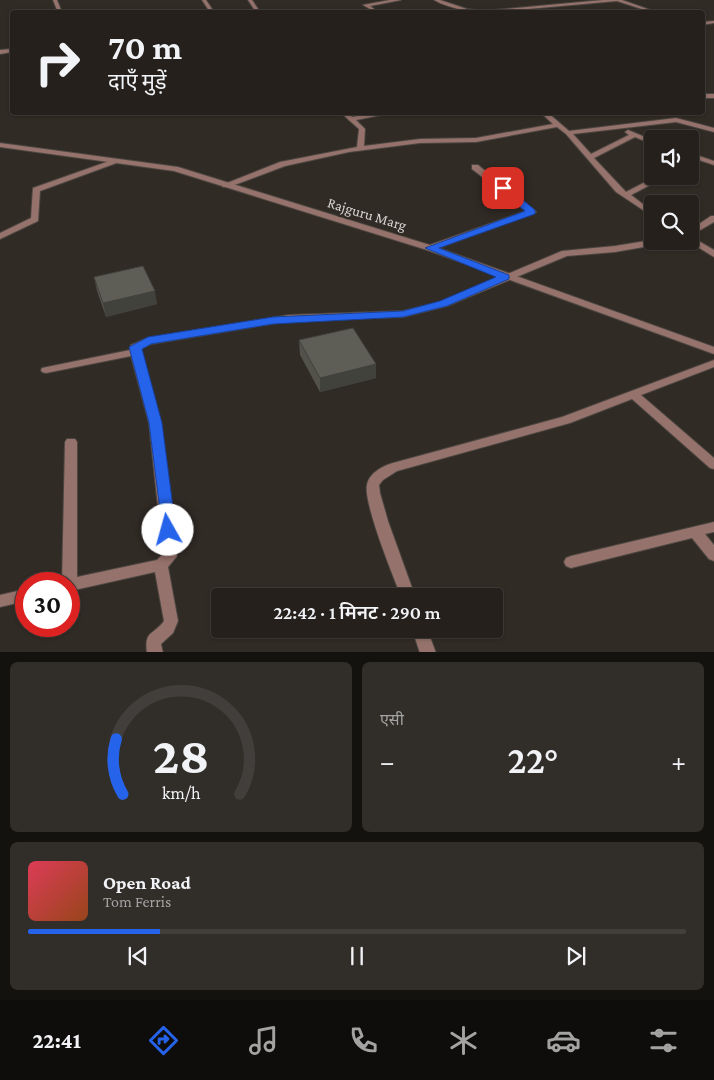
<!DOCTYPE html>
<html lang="hi">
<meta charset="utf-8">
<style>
:root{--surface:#25201c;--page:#312d29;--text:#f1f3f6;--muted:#a3a3a3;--line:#423e3b;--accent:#2563eb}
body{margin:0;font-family:"Crimson Pro","Noto Sans Devanagari",serif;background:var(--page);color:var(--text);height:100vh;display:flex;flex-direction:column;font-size:19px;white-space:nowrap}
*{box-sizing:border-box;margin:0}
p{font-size:16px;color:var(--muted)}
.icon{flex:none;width:28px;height:28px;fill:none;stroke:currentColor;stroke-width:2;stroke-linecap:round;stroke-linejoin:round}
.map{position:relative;height:652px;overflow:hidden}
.drawer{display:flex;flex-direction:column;gap:10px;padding:10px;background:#14120f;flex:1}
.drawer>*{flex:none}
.guide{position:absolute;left:10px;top:10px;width:695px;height:105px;border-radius:5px;box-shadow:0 1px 4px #0004,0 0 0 1px var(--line);background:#25201c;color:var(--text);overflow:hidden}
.tools{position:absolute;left:644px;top:130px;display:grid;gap:10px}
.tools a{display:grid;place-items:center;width:55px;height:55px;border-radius:5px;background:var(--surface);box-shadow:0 1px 4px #0004,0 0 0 1px var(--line);font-size:25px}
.speed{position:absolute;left:15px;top:572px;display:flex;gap:10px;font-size:25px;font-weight:700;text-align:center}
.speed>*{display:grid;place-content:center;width:65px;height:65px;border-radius:50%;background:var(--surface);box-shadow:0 1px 4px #0004,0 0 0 1px var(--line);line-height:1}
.speed .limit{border:8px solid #d22;background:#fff;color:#111}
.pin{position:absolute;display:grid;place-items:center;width:42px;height:42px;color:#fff;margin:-21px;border-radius:10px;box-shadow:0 2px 8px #0006}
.me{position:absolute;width:55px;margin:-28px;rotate:353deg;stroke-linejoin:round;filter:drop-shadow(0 0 4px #0008)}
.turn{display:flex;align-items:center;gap:18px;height:105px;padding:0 15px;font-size:22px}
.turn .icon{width:65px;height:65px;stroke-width:2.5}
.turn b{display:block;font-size:35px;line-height:42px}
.big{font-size:38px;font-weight:600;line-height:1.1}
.drawer .card{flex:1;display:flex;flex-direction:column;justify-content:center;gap:8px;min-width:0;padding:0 18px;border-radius:8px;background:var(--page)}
.drawer .dial{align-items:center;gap:0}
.dial svg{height:130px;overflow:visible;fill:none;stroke:var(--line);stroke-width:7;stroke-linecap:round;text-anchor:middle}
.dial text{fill:var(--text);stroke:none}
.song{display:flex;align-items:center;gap:15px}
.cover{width:60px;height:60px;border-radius:8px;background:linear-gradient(135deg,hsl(350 70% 55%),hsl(20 70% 35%))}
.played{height:5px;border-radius:2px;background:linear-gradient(90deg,var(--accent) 20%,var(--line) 20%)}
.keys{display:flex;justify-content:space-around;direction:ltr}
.heat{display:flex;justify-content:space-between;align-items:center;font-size:28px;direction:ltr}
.drawer .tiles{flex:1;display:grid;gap:10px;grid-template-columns:1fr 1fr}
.card:last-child{grid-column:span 2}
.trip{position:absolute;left:211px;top:588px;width:292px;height:50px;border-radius:5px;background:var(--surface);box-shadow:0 1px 4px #0004,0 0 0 1px var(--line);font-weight:600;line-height:50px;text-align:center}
.dock{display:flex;height:80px;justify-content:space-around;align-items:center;background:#0f0d0b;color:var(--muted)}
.dock .icon{width:35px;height:35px}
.dock .current{color:var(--accent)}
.dock b{font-size:22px;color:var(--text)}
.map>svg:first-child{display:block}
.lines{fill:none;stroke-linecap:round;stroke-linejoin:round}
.minor-casing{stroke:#4c4641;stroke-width:2}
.tertiary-casing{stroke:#4c4641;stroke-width:2}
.minor{fill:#95726b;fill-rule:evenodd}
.tertiary{fill:#95726b;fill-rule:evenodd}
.wall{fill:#52514a}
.shaded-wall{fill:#42423c}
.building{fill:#5f5e56;stroke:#42423c}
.route{fill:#2563eb;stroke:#184099}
.labels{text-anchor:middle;stroke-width:5;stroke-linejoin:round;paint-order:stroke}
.street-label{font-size:15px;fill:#d8d4d1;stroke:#312b25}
</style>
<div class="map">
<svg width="714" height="653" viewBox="0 0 714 653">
<rect width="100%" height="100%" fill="#312b25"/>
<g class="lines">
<defs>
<path id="minor" d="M 53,0 L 57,0 L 61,10 L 57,10 Z
M 202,0 L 206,0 L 214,12 L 210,12 Z
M 248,0 L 252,0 L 260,12 L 256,12 Z
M 390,0 L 401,0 L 370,6 L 374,9 L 372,10 L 363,5 Z
M 434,0 L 440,0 L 467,9 L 483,11 L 603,0 L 622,0 L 656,12 L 651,12 L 617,1 L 493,12 C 473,12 452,10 434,0 Z
M 714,21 L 714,23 L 702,25 L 702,22 Z
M 12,49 L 12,52 L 0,54 L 0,50 Z
M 702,94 L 714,94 L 714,98 L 702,98 Z
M 340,112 L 347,112 L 352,117 L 379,112 L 397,112 L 356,120 L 365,129 L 364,146 L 420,139 L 476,138 L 553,124 L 540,112 L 547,112 L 569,131 L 676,118 L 714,128 L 714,132 L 676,122 L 573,134 L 591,154 L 629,135 L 625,132 L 628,130 L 652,140 L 652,144 L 635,137 L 594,158 L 626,192 L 657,176 L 667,176 L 631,195 L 652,211 L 652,216 L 616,192 L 566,134 L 557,127 L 476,142 L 420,143 L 349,152 L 285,166 L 229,187 L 223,187 L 222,185 L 280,162 L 357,147 L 359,129 Z
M 690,153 L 714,161 L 714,165 L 690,157 Z
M 115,159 L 122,161 L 40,191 L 38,221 L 0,239 L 0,233 L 31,218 L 33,188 Z
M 472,165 L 478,165 L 536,212 L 433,250 L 427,250 L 426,248 L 427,246 L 526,211 L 472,169 Z
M 711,216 L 714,216 L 714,222 L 690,236 L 714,250 L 714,257 L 688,241 L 690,241 L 690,230 Z
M 652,240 L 652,241 L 665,241 L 661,244 L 615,252 L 567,256 L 447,306 L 403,317 L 289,321 L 151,344 L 140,349 L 161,423 L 177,556 L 168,567 L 178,621 L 173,633 L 161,644 L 163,653 L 147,653 C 144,630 153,636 164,621 L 155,572 L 70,591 L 69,584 L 62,584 L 65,442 L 67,439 L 75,439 L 77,442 L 77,577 L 157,560 L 163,554 L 149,423 L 131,356 L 46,373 L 42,372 L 41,370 L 42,368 L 130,350 L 131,345 L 148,338 L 289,315 L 403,311 L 441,302 L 562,251 L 615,246 Z
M 714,360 L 714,367 L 641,395 L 714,458 L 714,469 L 710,468 L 632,399 L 570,423 L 397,471 L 383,480 L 379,485 L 380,493 L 388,521 L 415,596 L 401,596 C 393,576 363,502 367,485 C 369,473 383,466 393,463 L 562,417 Z
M 714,522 L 714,532 L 705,534 L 714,545 L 714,561 L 709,559 L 692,538 L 571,568 L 566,566 L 564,562 L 566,558 L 571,556 Z
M 26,589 L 26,601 L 0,607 L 0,595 Z
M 412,629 L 427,629 L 436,653 L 420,653 Z"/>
<path id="tertiary" d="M 0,143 L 178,167 L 433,246 L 714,347 L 714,354 L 427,250 L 174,171 L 0,147 Z"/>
</defs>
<!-- minor casing -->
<use href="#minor" class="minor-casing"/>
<!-- tertiary casing -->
<use href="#tertiary" class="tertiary-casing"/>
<!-- minor -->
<use href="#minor" class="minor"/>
<!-- tertiary -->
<use href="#tertiary" class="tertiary"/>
</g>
<!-- wall -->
<path class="wall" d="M 94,277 L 157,304 L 106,317 L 97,291 Z
M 299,340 L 376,364 L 376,378 L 320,392 L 300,355 Z"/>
<!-- shaded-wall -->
<path class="shaded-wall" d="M 155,291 L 157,304 L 106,317 L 103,303 Z
M 376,364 L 376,378 L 320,392 L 320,378 Z"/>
<!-- building -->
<path class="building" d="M 143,266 L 155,291 L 103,303 L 94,277 Z
M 353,328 L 376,364 L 320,378 L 299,340 Z"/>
<!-- route -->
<path class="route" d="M 500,186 L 506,186 L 535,210 L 535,214 L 439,248 L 509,275 L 509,279 L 447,306 L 403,317 L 273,324 L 151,344 L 142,349 L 162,423 L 176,530 L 174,534 L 168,536 L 163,534 L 149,423 L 129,347 L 148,337 L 273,317 L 403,311 L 440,301 L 496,277 L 425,248 L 525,211 L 500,190 Z"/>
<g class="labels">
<!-- street labels -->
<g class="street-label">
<text transform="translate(367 214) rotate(17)" y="5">Rajguru Marg</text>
</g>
</g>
</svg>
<div class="tools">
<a><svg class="icon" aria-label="sound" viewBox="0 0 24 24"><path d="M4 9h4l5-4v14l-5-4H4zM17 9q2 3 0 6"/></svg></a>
<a><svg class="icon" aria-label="search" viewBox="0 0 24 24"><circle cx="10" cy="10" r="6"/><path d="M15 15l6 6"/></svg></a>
</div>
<div class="speed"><div class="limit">30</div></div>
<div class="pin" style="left:503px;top:188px;background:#d93025"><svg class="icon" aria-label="arrive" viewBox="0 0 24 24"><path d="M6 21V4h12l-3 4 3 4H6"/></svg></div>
<svg class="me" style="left:168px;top:530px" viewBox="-20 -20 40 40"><circle r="19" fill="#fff"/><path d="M0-13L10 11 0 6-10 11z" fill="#2563eb"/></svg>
<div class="trip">22:42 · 1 मिनट · 290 m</div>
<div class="guide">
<div class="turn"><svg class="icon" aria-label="right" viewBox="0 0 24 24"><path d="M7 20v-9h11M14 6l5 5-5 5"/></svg><div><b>70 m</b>दाएँ मुड़ें</div></div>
</div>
</div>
<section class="drawer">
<div class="tiles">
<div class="card dial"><svg viewBox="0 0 100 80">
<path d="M14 69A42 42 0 1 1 86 69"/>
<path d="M14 69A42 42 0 0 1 10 35" stroke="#2563eb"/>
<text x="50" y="56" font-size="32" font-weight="700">28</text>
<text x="50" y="72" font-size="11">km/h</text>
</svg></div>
<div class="card"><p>एसी</p>
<div class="heat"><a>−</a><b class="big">22°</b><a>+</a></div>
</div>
<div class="card">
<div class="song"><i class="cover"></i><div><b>Open Road</b><p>Tom Ferris</p></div></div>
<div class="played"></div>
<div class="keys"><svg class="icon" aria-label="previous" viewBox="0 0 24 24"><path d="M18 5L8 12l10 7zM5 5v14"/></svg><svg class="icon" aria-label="pause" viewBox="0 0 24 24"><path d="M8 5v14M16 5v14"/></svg><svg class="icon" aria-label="next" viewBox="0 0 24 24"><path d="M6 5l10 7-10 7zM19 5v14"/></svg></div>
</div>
</div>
</section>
<nav class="dock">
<b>22:41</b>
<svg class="icon current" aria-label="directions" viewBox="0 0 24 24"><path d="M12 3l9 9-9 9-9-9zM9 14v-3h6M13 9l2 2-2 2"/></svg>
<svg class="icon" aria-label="music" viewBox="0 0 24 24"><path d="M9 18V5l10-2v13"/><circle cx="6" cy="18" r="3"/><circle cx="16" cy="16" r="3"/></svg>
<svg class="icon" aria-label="phone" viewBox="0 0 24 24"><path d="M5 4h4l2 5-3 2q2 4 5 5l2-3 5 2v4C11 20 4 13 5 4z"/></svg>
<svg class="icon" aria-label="climate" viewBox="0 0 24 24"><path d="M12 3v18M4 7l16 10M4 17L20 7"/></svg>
<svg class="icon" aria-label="car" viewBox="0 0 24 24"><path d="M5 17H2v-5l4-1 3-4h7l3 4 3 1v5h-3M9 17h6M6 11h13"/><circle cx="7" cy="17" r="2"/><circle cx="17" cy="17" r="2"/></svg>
<svg class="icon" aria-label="filters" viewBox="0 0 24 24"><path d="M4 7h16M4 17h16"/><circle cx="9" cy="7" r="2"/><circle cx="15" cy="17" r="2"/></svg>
</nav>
